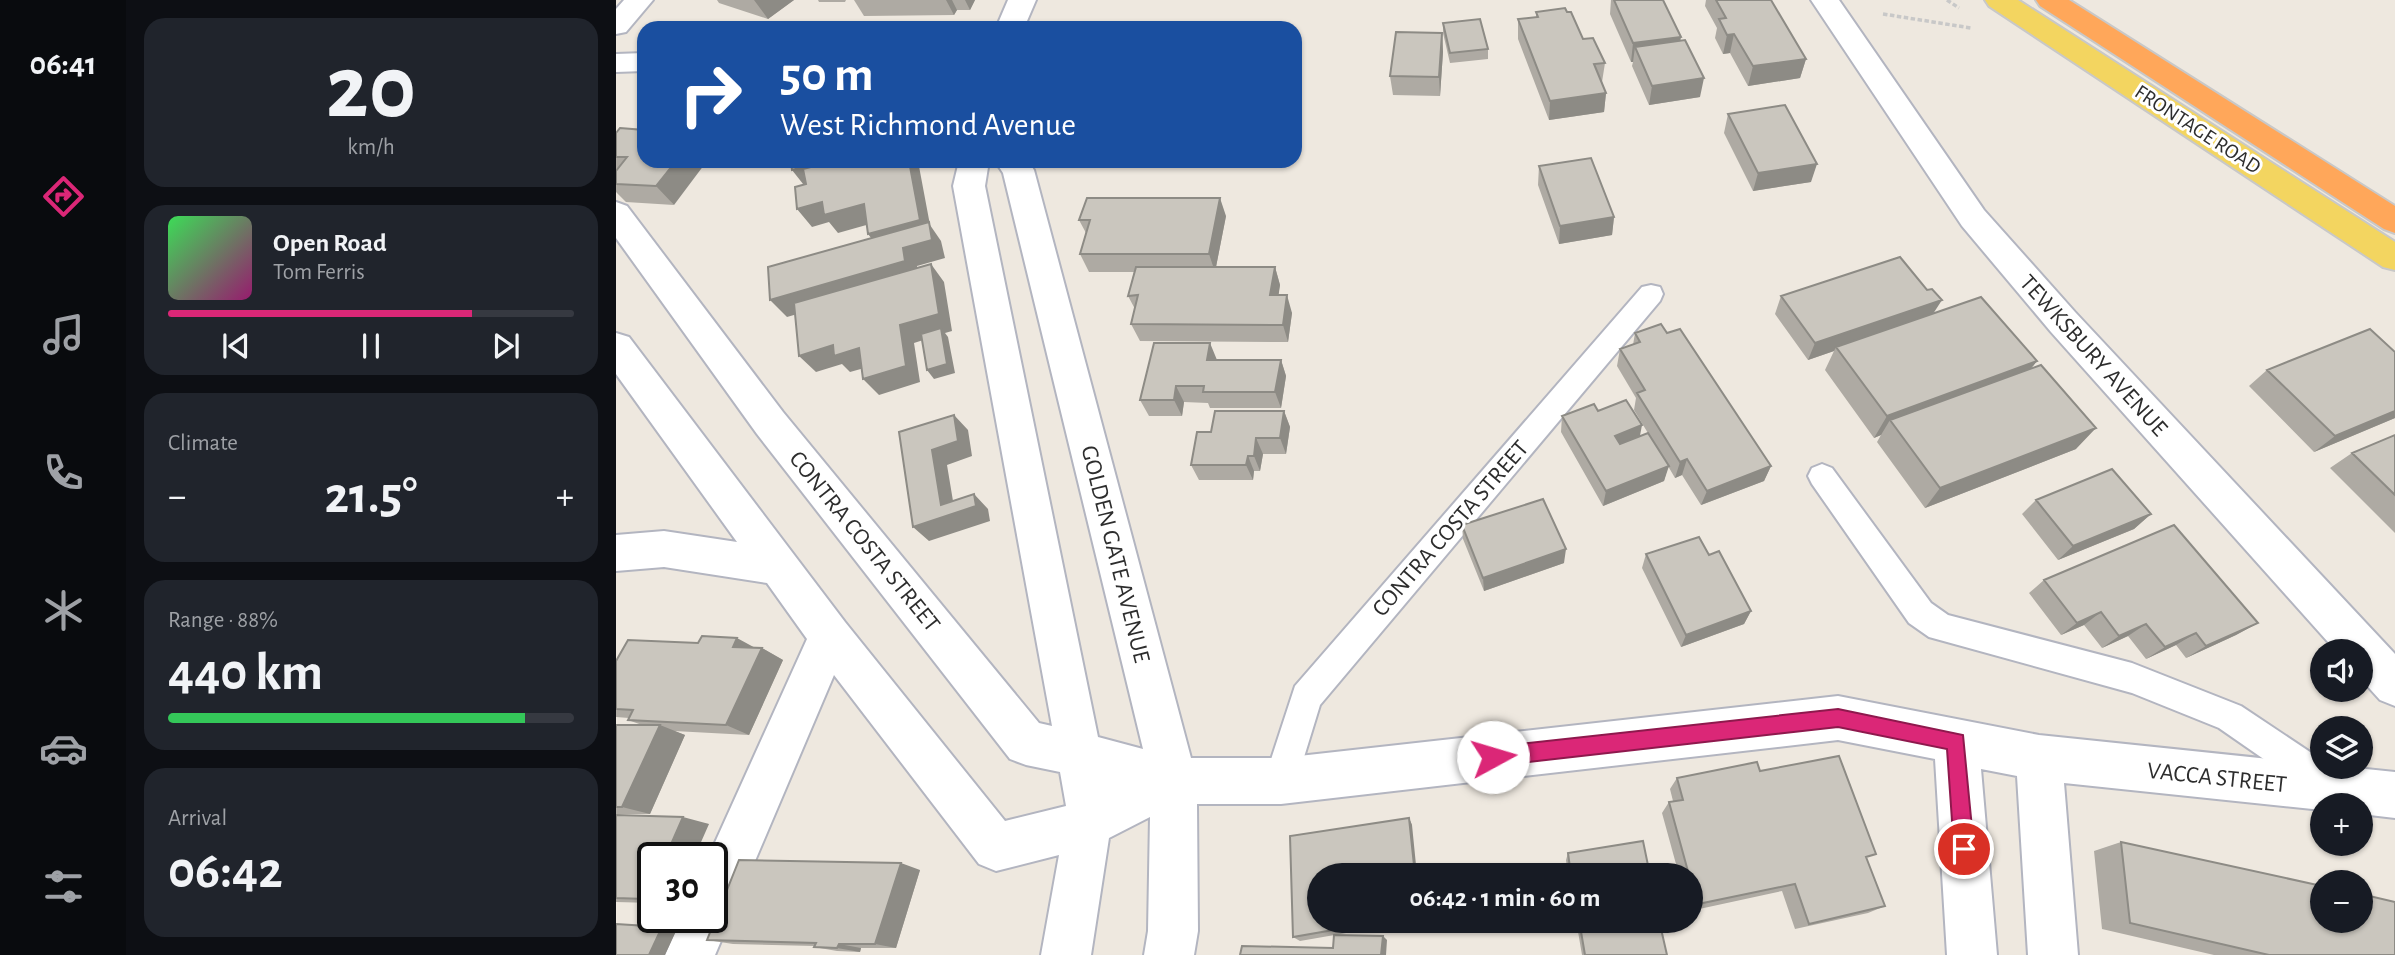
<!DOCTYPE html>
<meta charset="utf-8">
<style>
:root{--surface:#171b24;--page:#20242c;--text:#f1f3f6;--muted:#9ea1a6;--line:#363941;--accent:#db2777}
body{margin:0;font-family:"Alegreya Sans",sans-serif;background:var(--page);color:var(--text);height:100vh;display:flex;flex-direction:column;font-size:26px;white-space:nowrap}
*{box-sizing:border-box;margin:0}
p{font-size:23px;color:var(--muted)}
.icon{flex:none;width:38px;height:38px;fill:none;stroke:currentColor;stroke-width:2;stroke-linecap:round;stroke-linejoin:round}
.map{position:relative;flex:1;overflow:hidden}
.side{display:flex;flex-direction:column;gap:18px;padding:18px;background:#0d0f14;width:490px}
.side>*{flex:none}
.guide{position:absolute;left:21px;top:21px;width:665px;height:147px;border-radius:21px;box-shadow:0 2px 5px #0004;background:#1a4fa0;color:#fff;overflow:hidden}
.fabs{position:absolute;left:1694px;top:639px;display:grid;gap:14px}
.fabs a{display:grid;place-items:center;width:63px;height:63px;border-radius:50%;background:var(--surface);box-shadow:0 2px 5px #0004;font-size:35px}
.speed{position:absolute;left:21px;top:842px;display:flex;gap:14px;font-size:35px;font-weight:700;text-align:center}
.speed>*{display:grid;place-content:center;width:91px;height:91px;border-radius:50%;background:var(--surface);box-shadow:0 2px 5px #0004;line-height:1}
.speed .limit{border:4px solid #111;border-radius:10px;background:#fff;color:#111}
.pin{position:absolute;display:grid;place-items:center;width:60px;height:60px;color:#fff;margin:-30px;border:4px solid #fff;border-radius:50%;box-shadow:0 2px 7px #0007}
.me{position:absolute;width:77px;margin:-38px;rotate:84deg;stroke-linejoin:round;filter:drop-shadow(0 0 5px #0008)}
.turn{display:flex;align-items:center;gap:24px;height:147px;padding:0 28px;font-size:32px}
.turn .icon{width:91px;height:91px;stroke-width:2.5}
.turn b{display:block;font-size:49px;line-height:60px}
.big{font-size:52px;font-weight:700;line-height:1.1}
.side .tile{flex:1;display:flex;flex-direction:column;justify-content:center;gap:10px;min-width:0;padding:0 24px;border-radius:21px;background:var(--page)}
.side .dial{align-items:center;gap:0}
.dial b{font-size:91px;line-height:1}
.song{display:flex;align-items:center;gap:21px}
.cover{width:84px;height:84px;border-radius:10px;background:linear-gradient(135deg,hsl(130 70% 55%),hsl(320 70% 35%))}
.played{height:7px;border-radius:4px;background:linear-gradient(90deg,var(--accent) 75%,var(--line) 75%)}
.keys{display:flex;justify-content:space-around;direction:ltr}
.heat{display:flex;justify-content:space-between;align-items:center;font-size:38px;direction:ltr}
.charge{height:10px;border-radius:5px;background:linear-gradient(90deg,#34c759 88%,var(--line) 0)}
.trip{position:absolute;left:691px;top:863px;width:396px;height:70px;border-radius:35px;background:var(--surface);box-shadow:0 2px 5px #0004;font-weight:700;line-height:70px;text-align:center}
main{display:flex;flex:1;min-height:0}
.dock{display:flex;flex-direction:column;width:126px;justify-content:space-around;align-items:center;background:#090b0e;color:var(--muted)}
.dock .icon{width:49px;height:49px}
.dock .current{color:var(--accent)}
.dock b{font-size:32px;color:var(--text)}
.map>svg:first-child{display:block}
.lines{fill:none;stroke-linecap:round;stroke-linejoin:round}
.service-casing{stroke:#b3b5c0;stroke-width:4}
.minor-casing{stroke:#b3b5c0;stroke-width:4}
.primary-casing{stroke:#c8c8c8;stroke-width:4}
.motorway-casing{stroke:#c8c8c8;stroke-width:4}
.path{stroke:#c8c8c8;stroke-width:3.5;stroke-dasharray:4.5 2.5;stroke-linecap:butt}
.service{fill:#fff;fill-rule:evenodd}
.minor{fill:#fff;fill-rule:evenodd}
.primary{fill:#f3d560;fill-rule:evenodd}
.motorway{fill:#ffa75a;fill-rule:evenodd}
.wall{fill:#aeaaa3}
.shaded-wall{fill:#8d8b85}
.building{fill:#cac6be;stroke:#8d8b85;stroke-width:2}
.route{fill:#db2777;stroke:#8e194d;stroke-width:2}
.labels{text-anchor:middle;stroke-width:6;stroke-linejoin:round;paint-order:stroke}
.far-street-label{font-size:21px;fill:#2d2d2d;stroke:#fff}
.street-label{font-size:24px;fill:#2d2d2d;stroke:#fff}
</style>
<main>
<nav class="dock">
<b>06:41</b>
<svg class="icon current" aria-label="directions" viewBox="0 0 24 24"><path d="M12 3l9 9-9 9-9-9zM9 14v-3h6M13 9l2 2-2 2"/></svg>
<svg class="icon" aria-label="music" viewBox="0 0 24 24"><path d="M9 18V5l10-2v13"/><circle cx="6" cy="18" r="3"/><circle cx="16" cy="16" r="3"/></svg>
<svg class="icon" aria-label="phone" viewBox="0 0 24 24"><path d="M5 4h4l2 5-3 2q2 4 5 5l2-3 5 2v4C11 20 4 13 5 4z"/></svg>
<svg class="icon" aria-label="climate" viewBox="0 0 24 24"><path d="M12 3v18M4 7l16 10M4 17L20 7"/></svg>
<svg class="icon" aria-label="car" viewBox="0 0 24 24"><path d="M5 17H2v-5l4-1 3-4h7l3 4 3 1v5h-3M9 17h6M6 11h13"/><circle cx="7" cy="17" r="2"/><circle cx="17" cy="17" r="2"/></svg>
<svg class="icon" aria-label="filters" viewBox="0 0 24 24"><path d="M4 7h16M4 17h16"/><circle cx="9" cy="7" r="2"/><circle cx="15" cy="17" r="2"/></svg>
</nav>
<section class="side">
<div class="tile dial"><b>20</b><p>km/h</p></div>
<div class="tile">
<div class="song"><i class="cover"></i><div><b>Open Road</b><p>Tom Ferris</p></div></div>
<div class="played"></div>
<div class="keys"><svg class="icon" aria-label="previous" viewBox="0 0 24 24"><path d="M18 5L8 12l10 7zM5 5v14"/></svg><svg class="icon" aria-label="pause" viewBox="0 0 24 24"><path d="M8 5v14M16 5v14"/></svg><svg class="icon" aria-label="next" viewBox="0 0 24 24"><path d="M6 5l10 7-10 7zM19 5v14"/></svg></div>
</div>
<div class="tile"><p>Climate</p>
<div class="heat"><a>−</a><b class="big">21.5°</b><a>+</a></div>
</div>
<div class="tile"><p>Range · 88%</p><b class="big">440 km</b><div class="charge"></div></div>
<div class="tile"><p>Arrival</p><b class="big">06:42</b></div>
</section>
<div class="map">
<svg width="1779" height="955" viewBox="0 0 1779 955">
<rect width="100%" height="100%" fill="#eee8df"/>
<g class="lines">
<defs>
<path id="service" d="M 1035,285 L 1044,287 L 1047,294 L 1044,301 L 704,705 L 677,793 L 665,798 L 653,793 L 648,781 L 679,686 L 1026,287 Z
M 1206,464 L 1216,468 L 1315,603 L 1332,615 L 1516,663 L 1625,706 L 1706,760 L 1706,766 C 1719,766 1722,770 1727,782 L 1722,794 L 1710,799 L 1698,794 L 1603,728 L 1516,693 L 1313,637 L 1293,623 L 1196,484 L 1192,476 L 1196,468 Z"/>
<path id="minor" d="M 8,0 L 37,0 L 10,32 L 0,34 L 0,9 Z
M 392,0 L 420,0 L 408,28 L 380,28 Z
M 1195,0 L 1223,0 L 1368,210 L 1459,312 L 1779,654 L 1779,706 L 1764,700 L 1745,679 L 1745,651 L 1720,651 L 1435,332 L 1346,226 Z
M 28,53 L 28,71 L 0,72 L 0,54 Z
M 343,161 L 373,161 L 369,186 L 482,737 L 527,749 L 387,173 L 379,161 L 412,161 L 418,170 L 575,758 L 665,758 L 1222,696 L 1423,735 L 1779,772 L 1779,818 L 1745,814 L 1745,805 L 1706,805 L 1706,810 L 1448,783 L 1462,955 L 1412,955 L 1401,776 L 1365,769 L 1381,955 L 1331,955 L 1319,759 L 1222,740 L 665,804 L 581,804 L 582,931 L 578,955 L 528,955 L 532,931 L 534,817 L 493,838 L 475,955 L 425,955 L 443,855 L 380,871 L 363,864 L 218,675 L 99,955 L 49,955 L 66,917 L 96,917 L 96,858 L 92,858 L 191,639 L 151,583 L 48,567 L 0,571 L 0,535 L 48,531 L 121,542 L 0,374 L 0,333 L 13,337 L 229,622 L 389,821 L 450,806 L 444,772 L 410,765 L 394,759 L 141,434 L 0,238 L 0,202 L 11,206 L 167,412 L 423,723 L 436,726 L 337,186 Z"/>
<path id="primary" d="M 1369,0 L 1402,0 L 1779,242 L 1779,270 L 1767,267 L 1373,6 Z"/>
<path id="motorway" d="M 1420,0 L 1453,0 L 1779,206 L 1779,233 L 1768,229 L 1424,6 Z"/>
</defs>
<!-- service casing -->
<use href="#service" class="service-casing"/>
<!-- minor casing -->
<use href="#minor" class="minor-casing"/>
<!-- primary casing -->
<use href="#primary" class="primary-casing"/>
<!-- motorway casing -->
<use href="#motorway" class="motorway-casing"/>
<!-- path -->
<path class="path" d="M 1331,0 L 1343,8
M 1267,14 L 1355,28"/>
<!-- service -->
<use href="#service" class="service"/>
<!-- minor -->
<use href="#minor" class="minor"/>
<!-- primary -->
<use href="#primary" class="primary"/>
<!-- motorway -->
<use href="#motorway" class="motorway"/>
</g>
<!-- wall -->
<path class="wall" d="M 101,0 L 178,0 L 152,19 L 103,3 Z
M 202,0 L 230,0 L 229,2 L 203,2 Z
M 238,0 L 359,0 L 354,10 L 341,10 L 338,15 L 248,16 Z
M 995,0 L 1047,0 L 1064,41 L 1084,97 L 1033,105 L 1016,66 L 1017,62 L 1015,62 L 994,14 Z
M 1090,0 L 1155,0 L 1190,59 L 1184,78 L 1132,86 L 1114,53 L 1107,54 L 1099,38 L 1101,28 L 1089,6 Z
M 920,12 L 951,12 L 967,39 L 989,63 L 986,82 L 990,93 L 988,112 L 933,120 L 902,39 L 902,19 L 920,17 Z
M 827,23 L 872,49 L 872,59 L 834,63 L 827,33 Z
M 826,33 L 827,52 L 824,96 L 777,95 L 774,76 Z
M 1112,114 L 1195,182 L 1137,191 L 1108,133 Z
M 0,133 L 58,205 L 10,202 L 0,192 Z
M 497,161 L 519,161 L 518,162 L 497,162 Z
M 923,166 L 998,217 L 996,235 L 943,244 L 922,185 Z
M 610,216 L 600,267 L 659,267 L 664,285 L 662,295 L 676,313 L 672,342 L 524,341 L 515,324 L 519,309 L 512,296 L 518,272 L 473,272 L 464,254 L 470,233 L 463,220 Z
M 1165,296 L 1317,314 L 1421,361 L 1415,368 L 1460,449 L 1309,508 L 1261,442 L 1265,435 L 1258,438 L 1209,370 L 1218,351 L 1192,360 L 1159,314 Z
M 1019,333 L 1051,333 L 1155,466 L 1148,481 L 1085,505 L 1066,475 L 1059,478 L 1052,466 L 1048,481 L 987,506 L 945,432 L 946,416 L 982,411 L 1024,436 L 1047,458 L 1018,410 L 1020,398 L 1001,366 L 1004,349 L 1017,345 Z
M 1779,352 L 1779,418 L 1698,452 L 1633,386 L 1651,370 Z
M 601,360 L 665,360 L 670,376 L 665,408 L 594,408 L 592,403 L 568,402 L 566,416 L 533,416 L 524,400 Z
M 668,411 L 674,427 L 670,454 L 647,454 L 644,471 L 638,471 L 637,480 L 583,480 L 575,465 L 595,432 Z
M 1779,435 L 1779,533 L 1714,468 L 1736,453 Z
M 1420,500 L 1535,514 L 1518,529 L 1442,560 L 1406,514 Z
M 846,525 L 948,563 L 868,591 L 847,539 Z
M 1030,554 L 1093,555 L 1135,611 L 1128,624 L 1065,647 L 1026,568 Z
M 1428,580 L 1642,623 L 1620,635 L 1570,658 L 1560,645 L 1530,659 L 1512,636 L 1486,648 L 1468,625 L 1445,635 L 1413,593 Z
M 139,648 L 146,648 L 167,660 L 133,735 L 58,731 L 69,735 L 34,814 L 0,814 L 0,725 L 26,725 L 12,720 L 13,718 L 0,717 L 0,661 Z
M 1144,771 L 1251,859 L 1269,906 L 1252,913 L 1179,929 L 1166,891 L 1074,911 L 1074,875 L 1063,875 L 1046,813 L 1053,802 L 1057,801 L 1054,789 L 1061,778 Z
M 0,815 L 93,824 L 37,858 L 37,903 L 0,902 Z
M 793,818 L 796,825 L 704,920 L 805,920 L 684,941 L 677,937 Z
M 1505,842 L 1779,955 L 1598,955 L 1486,929 L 1478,851 Z
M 952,853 L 1034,875 L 952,875 L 950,860 Z
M 304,870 L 280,948 L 245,948 L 244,952 L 221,951 L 198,947 L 199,946 L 117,944 L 91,940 Z
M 960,920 L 1043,920 L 1051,955 L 966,955 Z"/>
<!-- shaded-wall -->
<path class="shaded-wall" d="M 138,0 L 178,0 L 152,19 Z
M 330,0 L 336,0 L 341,10 L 338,15 Z
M 349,0 L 359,0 L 354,10 Z
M 826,33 L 827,52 L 824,96 L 823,77 Z
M 1118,34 L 1114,53 L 1107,54 L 1111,35 Z
M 1065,37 L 1062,56 L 1019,47 L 1017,62 L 1015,62 L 1017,43 Z
M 1190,59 L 1184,78 L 1132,86 L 1137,66 Z
M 1088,78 L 1084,97 L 1033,105 L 1036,86 Z
M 990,93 L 988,112 L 933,120 L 934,101 Z
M 60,161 L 91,161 L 58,205 L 40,186 Z
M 210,161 L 302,161 L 314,225 L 325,241 L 329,258 L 301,266 L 302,279 L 171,317 L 154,300 L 266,252 L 252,234 L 304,220 L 191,189 L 176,170 Z
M 1201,164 L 1195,182 L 1137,191 L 1142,173 Z
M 604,198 L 610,216 L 599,272 L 593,254 Z
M 206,202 L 248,204 L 261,222 L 222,233 L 213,222 L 196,227 L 181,209 Z
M 998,217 L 996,235 L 943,244 L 944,226 Z
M 315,264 L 328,282 L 336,331 L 329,333 L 332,337 L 339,373 L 318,379 L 311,370 L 326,334 L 298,343 L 304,382 L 263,395 L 247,379 L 284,325 Z
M 659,267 L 664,285 L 660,313 L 654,295 Z
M 671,295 L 676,313 L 672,342 L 667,325 Z
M 1326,300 L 1315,317 L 1220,347 L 1218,351 L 1192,360 L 1199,343 Z
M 594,343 L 601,360 L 591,360 Z
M 217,345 L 243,348 L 259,365 L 234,372 L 226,364 L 200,372 L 183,356 Z
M 665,360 L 670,376 L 665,408 L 659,392 Z
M 1421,361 L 1403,384 L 1274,420 L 1265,435 L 1258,438 L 1271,416 Z
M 560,386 L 568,402 L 566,416 L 558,400 Z
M 668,411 L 674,427 L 670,454 L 664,438 Z
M 1779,411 L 1779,418 L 1698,452 L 1719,436 Z
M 338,415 L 352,430 L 356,456 L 331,465 L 339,513 L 358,494 L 372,509 L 374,521 L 313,541 L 297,527 L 325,505 L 316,450 Z
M 1026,425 L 1023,441 L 996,451 L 999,436 Z
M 1480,428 L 1460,449 L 1309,508 L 1324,488 Z
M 640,438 L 647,454 L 644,471 L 638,456 Z
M 632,456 L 638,471 L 637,480 L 630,465 Z
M 1071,459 L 1066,475 L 1059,478 L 1064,462 Z
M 1053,466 L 1048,481 L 987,506 L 990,491 Z
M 1155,466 L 1148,481 L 1085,505 L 1091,491 Z
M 1535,514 L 1518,529 L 1442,560 L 1457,546 Z
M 950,549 L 948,563 L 868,591 L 867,578 Z
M 1135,611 L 1128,624 L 1065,647 L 1070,635 Z
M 1485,612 L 1468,625 L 1445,635 L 1461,623 Z
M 1642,623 L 1620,635 L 1570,658 L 1590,646 Z
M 1530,624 L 1512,636 L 1486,648 L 1503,636 Z
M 1580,633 L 1560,645 L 1530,659 L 1549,647 Z
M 121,638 L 143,650 L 117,647 Z
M 146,648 L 167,660 L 133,735 L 110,725 Z
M 44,725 L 69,735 L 34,814 L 6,807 Z
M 67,817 L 93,824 L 78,858 L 49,858 Z
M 793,818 L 796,825 L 801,875 L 799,875 Z
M 285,863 L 304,870 L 280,948 L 259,944 Z
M 37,884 L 37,900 L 30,899 Z
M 46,927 L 61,929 L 49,955 L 33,955 Z
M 767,936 L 771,940 L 770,955 L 765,955 Z
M 223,944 L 245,948 L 244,952 L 221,948 Z"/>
<!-- building -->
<path class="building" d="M 998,0 L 1047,0 L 1065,37 L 1017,43 Z
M 1100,0 L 1155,0 L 1190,59 L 1137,66 L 1118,34 L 1111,35 L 1103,19 L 1110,18 Z
M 949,8 L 951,12 L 955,12 L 967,39 L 977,38 L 989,63 L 978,64 L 990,93 L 934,101 L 902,19 L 922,17 L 920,12 Z
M 864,19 L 872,49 L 834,53 L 827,23 Z
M 780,32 L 826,33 L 823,77 L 774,76 Z
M 1069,40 L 1088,78 L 1036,86 L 1019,47 Z
M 1169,105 L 1201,164 L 1142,173 L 1112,114 Z
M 4,128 L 28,130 L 28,161 L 60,161 L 40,186 L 0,184 L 0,171 L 11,157 L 0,157 L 0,133 Z
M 975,158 L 998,217 L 944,226 L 923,166 Z
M 175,161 L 210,161 L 176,170 Z
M 218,161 L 293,161 L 304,220 L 252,234 L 248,204 L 208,215 L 206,202 L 181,209 L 179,187 L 190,184 L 187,169 Z
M 471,198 L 604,198 L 593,254 L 464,254 L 474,220 L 463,220 Z
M 313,222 L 316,240 L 287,248 L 289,261 L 154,300 L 152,267 Z
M 1284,257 L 1311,290 L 1316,289 L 1326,300 L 1199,343 L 1165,296 Z
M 315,264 L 323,314 L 284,325 L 290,366 L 247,379 L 243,348 L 218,356 L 217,345 L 183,356 L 178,303 Z
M 520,267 L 659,267 L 654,295 L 671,295 L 667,325 L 515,324 L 522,295 L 512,296 Z
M 1365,297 L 1421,361 L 1271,416 L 1220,347 Z
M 1045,324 L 1051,333 L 1064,329 L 1155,466 L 1091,491 L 1071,459 L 1064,462 L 1021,393 L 1029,390 L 1004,349 L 1024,342 L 1019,333 Z
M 325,328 L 331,364 L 311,370 L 305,334 Z
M 1754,329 L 1779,352 L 1779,411 L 1719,436 L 1651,370 Z
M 538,343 L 594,343 L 591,360 L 665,360 L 659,392 L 587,392 L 588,386 L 560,386 L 558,400 L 524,400 Z
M 1425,365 L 1480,428 L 1324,488 L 1274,420 Z
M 1010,400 L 1026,425 L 999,436 L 1004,444 L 1032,433 L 1053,466 L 990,491 L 946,416 L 978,404 L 982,411 Z
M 599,411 L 668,411 L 664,438 L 640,438 L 638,456 L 632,456 L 630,465 L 575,465 L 581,432 L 595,432 Z
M 338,415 L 342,441 L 316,450 L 325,505 L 358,494 L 360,506 L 297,527 L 283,432 Z
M 1779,435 L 1779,495 L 1736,453 Z
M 1496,469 L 1535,514 L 1457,546 L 1420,500 Z
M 927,499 L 950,549 L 867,578 L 846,525 Z
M 1558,525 L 1642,623 L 1590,646 L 1580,633 L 1549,647 L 1530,624 L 1503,636 L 1485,612 L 1461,623 L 1428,580 Z
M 1083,537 L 1093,555 L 1103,551 L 1135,611 L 1070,635 L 1030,554 Z
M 86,636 L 121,638 L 117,647 L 146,648 L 110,725 L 12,720 L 17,710 L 0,709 L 0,661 L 12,640 L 82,643 Z
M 0,725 L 44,725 L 6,807 L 0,807 Z
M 1223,756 L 1260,854 L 1250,857 L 1269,906 L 1193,924 L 1179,884 L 1082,904 L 1074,879 L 1074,875 L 1073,875 L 1053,802 L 1067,800 L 1061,778 L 1141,762 L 1144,771 Z
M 0,815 L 67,817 L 49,858 L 37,858 L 37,884 L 30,899 L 0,898 Z
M 793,818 L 799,875 L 704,875 L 704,920 L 775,920 L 677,937 L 674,836 Z
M 1027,841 L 1034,875 L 955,875 L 952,853 Z
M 1505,842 L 1706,886 L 1706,920 L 1745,920 L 1745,894 L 1779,902 L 1779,955 L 1653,955 L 1514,923 Z
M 123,860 L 285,863 L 259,944 L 223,944 L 221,948 L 198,947 L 200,943 L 91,940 Z
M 963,920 L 1043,920 L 1051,955 L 969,955 Z
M 0,924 L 46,927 L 33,955 L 0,955 Z
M 718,935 L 767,936 L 765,955 L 624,955 L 626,946 L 717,948 Z"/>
<!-- route -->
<path class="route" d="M 1222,709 L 1347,735 L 1358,849 L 1355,856 L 1348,858 L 1341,856 L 1338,849 L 1331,749 L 1222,727 L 877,766 L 870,763 L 868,757 L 870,750 L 877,747 Z"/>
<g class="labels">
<!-- far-street labels -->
<g class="far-street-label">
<text transform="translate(1582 129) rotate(33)" y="7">FRONTAGE ROAD</text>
</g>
<!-- street labels -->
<g class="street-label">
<text transform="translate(1478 355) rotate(48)" y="8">TEWKSBURY AVENUE</text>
<text transform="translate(834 528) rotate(-49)" y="8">CONTRA COSTA STREET</text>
<text transform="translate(249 541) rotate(51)" y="8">CONTRA COSTA STREET</text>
<text transform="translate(500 554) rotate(76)" y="8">GOLDEN GATE AVENUE</text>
<text transform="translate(1601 777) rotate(6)" y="8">VACCA STREET</text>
</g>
</g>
</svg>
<div class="fabs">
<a><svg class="icon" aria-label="sound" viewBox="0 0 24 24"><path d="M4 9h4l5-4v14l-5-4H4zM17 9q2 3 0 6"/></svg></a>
<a><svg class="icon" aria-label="layers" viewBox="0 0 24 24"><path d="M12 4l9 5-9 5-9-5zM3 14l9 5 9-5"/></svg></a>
<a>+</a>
<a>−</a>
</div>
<div class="speed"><div class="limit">30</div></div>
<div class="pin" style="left:1348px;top:849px;background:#d93025"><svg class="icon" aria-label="arrive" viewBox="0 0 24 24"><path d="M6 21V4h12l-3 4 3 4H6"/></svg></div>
<svg class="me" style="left:877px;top:757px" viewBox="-20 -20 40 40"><circle r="19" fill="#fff"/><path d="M0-13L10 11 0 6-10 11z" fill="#db2777"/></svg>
<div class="trip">06:42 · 1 min · 60 m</div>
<div class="guide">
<div class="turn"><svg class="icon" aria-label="right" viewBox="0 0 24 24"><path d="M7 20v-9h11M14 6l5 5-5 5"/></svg><div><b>50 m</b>West Richmond Avenue</div></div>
</div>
</div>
</main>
